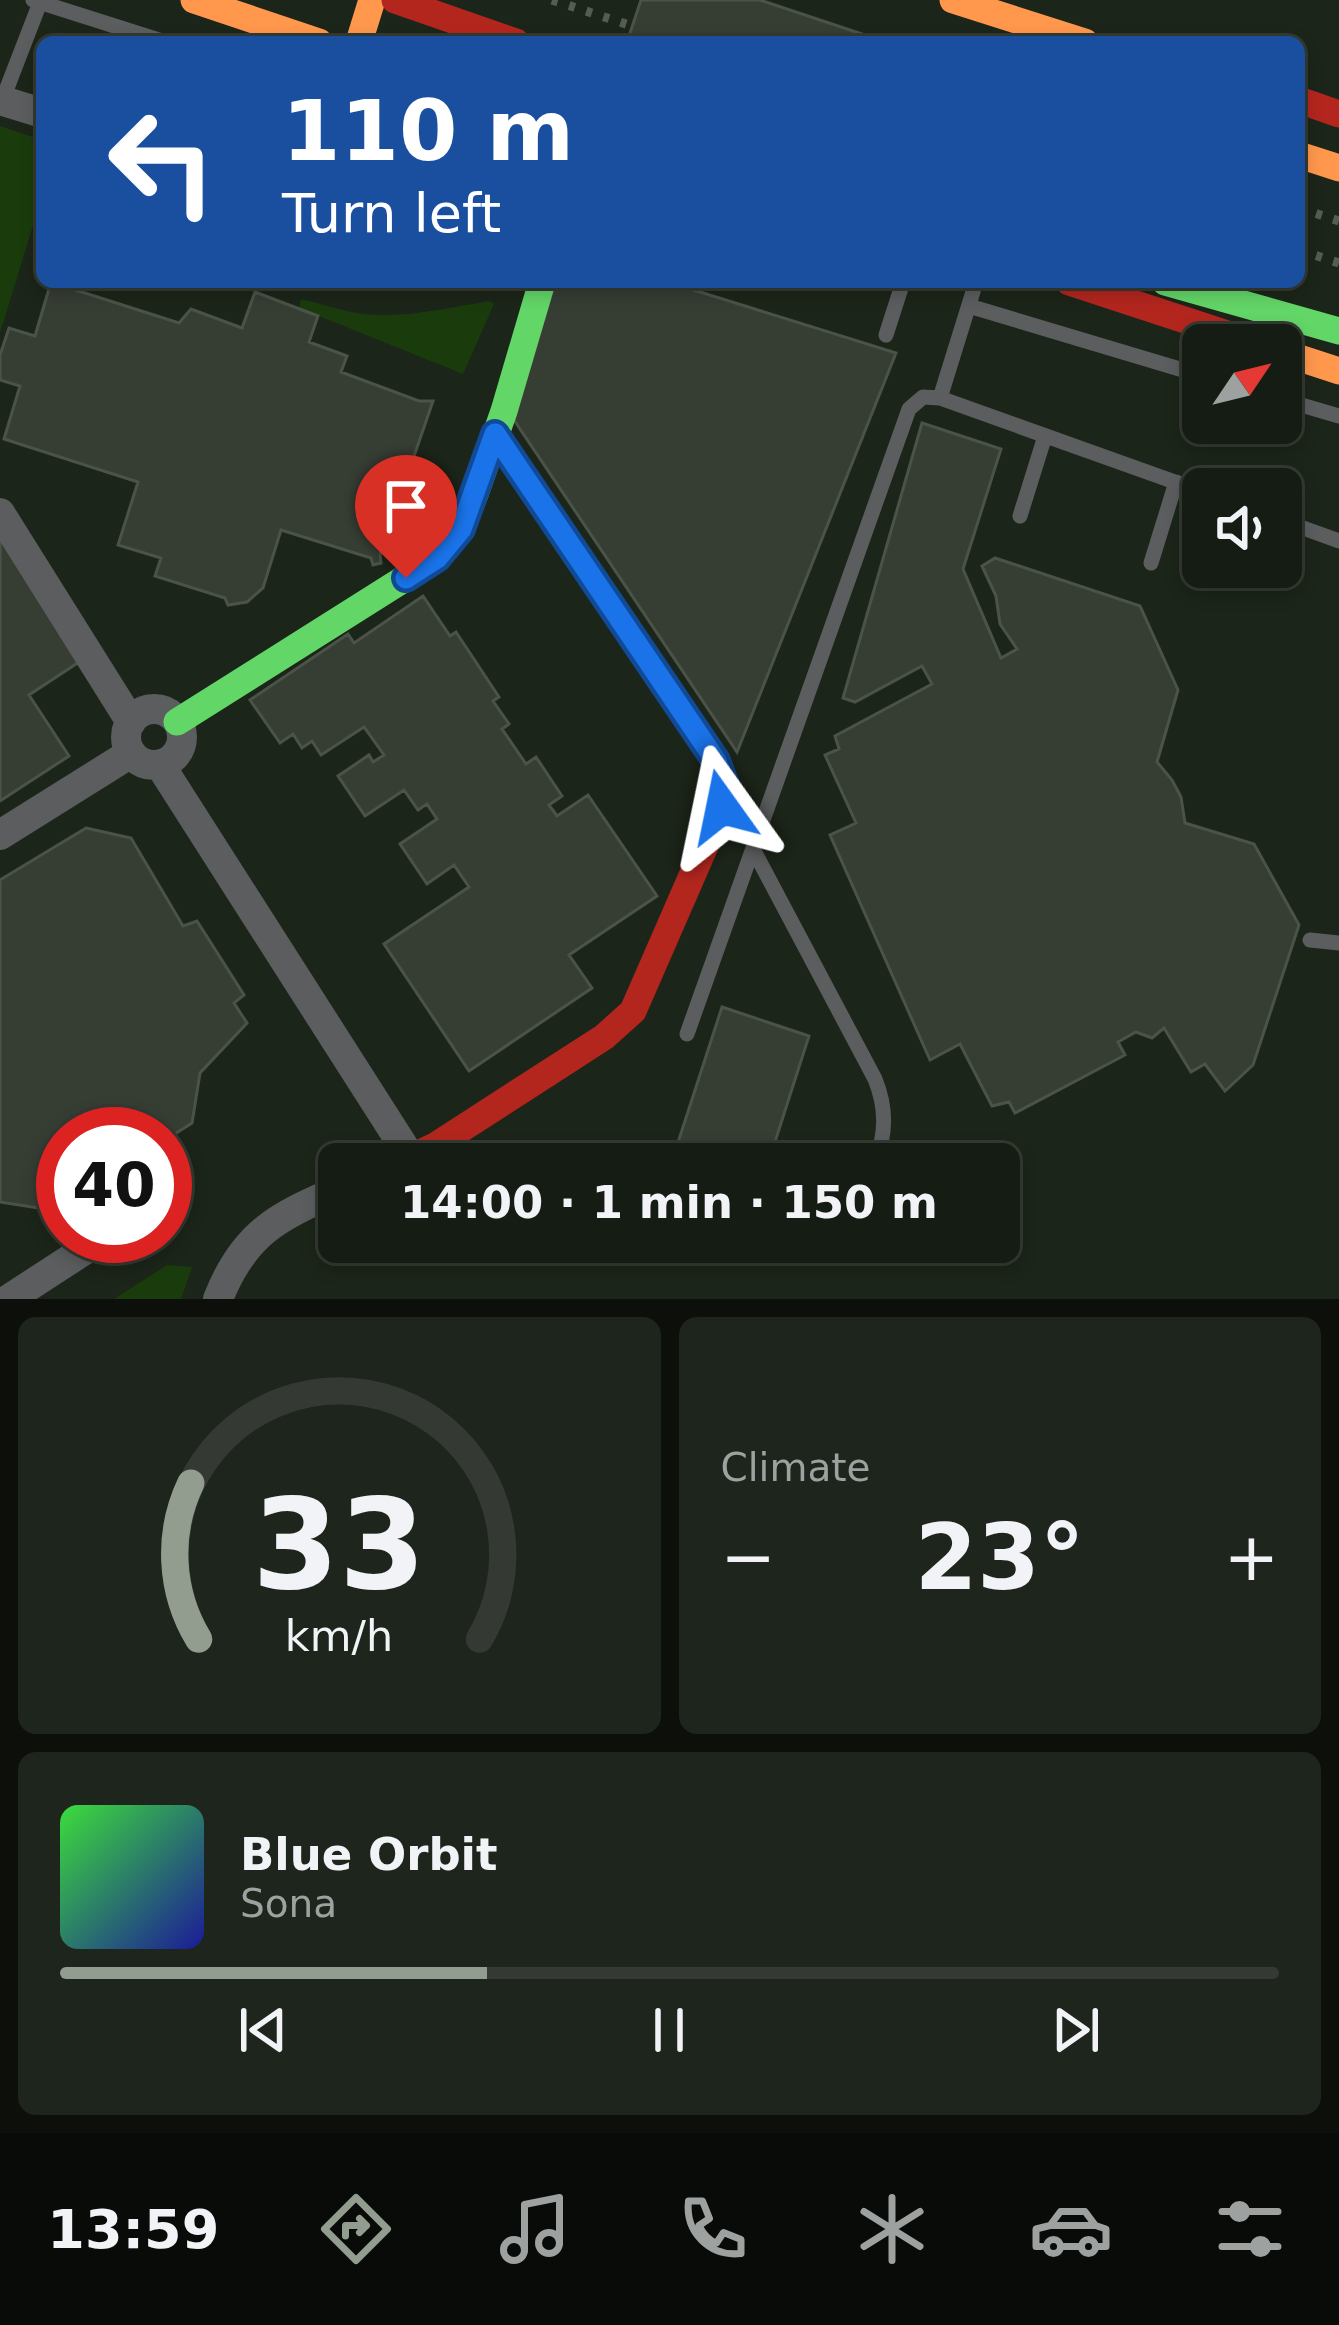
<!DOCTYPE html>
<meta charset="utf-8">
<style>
:root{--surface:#151c13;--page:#1e251c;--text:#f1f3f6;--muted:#9da1a0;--line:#343a33;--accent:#929c8f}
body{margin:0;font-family:"DejaVu Sans",sans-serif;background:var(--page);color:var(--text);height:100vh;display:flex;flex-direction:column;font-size:45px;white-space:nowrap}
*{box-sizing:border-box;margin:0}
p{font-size:39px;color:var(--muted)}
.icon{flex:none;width:66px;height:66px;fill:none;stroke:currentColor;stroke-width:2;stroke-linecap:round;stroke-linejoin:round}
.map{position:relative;height:1299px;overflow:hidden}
.side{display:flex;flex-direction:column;gap:18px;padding:18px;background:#0c0f0a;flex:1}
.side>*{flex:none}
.hud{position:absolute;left:36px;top:36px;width:1269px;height:252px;border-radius:18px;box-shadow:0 6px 18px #0003,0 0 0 3px var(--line);background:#1a4fa0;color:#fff;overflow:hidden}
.needle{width:78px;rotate:55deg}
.buttons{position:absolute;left:1182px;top:324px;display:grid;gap:24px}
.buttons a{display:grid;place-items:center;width:120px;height:120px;border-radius:18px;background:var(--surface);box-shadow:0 6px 18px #0003,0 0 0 3px var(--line);font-size:60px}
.speed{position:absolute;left:36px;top:1107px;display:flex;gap:24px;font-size:60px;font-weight:700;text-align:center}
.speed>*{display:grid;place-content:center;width:156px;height:156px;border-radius:50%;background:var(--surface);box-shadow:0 6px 18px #0003,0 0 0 3px var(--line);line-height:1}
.speed .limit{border:18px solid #d22;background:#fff;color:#111}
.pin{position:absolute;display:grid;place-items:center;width:102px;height:102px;color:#fff;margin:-123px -51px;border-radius:50% 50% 50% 0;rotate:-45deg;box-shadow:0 0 12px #0007}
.pin .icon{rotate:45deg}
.me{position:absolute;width:132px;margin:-66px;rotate:348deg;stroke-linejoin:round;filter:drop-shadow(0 0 9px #0008)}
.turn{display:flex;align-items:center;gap:42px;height:252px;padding:0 48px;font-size:54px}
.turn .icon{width:156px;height:156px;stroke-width:2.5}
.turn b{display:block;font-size:84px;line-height:102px}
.big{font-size:90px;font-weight:700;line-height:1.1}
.side .tile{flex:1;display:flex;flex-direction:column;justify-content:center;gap:18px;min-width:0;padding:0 42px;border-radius:18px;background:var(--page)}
.side .dial{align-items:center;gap:0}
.dial svg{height:312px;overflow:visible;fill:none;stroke:var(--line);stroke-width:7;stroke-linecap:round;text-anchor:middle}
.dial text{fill:var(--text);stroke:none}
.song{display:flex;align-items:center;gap:36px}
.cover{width:144px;height:144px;border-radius:18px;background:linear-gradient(135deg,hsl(120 70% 55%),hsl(240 70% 35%))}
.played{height:12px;border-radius:6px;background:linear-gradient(90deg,var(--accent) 35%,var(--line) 35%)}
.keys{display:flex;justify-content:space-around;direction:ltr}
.heat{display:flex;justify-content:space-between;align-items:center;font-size:66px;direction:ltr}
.side .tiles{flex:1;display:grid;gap:18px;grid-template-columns:1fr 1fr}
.tile:last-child{grid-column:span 2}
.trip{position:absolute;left:318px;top:1143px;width:702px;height:120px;border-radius:18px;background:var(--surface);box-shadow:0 6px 18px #0003,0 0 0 3px var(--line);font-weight:700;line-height:120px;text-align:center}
.dock{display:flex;height:192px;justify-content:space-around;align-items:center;background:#080b08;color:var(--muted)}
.dock .icon{width:84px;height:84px}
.dock .on{color:var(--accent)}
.dock b{font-size:54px;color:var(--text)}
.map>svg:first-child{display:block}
.green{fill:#1a3c0d}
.building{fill:#363d33;stroke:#4b5348;stroke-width:3}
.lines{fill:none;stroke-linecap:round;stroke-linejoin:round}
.lane{stroke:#5b5d5f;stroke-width:15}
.street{stroke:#5b5d5f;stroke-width:30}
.fast{stroke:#63d668;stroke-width:27}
.slow{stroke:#ff974d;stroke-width:27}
.jam{stroke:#b3261e;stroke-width:27}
.rail{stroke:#555b55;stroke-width:9;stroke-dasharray:6 12;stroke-linecap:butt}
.route-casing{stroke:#114b97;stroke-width:30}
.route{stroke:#1a73e8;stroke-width:21}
</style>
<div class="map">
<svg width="1339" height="1299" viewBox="0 0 1339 1299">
<rect width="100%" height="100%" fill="#1c2519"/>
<!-- green -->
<path class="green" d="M 0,126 L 42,140 L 42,196 L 0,333 Z
M 301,299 C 320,303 338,310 357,313 C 400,320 446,308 489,301 L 494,304 L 463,374 L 319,316 L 297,317 Z
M 167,1265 L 192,1267 L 181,1299 L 114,1299 Z"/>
<!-- building -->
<path class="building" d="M 641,0 L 760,0 L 886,42 L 627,42 Z
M 51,282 L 62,282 L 63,286 L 179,323 L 191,309 L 242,328 L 255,292 L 318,316 L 309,342 L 347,356 L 341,372 L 419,401 L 433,401 L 380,555 L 381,563 L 373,565 L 371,558 L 281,530 L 263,588 L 247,602 L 228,605 L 225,598 L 155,576 L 161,558 L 118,545 L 138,482 L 4,439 L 20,386 L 0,380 L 0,355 L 9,328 L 35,336 Z
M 555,282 L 668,282 L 896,353 L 737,752 L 514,420 Z
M 922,423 L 1001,449 L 963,569 L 1001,658 L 1017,649 L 1000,624 L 996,596 L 982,566 L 995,558 L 1140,606 L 1178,690 L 1157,762 L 1172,780 L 1181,797 L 1185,823 L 1254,844 L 1299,925 L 1253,1065 L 1225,1091 L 1205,1064 L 1191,1072 L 1164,1028 L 1152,1038 L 1136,1032 L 1118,1042 L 1125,1055 L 1015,1113 L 1009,1102 L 992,1106 L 960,1044 L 930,1060 L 830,835 L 856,823 L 825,755 L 839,749 L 835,736 L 932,684 L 922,666 L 855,702 L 843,698 Z
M 0,537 L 82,660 L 29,695 L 69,756 L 0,801 Z
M 423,596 L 450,636 L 456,632 L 499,697 L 493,701 L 509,724 L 502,729 L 526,764 L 536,757 L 562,796 L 549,805 L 557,816 L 588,795 L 657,896 L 569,955 L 592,988 L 469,1071 L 384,944 L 469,887 L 454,865 L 427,884 L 400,844 L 437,819 L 427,804 L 418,810 L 404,790 L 365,816 L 338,776 L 369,755 L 373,762 L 384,755 L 364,727 L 321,755 L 312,741 L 302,748 L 293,734 L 280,743 L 250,700 L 348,634 L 354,643 Z
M 86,828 L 131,838 L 183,926 L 197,921 L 244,995 L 234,1003 L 247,1023 L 200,1073 L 192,1123 L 170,1137 L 103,1120 L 86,1134 L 63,1134 L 63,1205 L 51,1210 L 0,1202 L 0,880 Z
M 722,1007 L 809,1036 L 773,1148 L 820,1164 L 671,1164 Z
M 779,1242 L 824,1242 L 820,1256 Z"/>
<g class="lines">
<!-- lane -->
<path class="lane" d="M 33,0 L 165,42
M 2,101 L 41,0
M 969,306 L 1203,376
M 886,335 L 903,282
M 940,398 L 976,282
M 1281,399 L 1339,416
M 1020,516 L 1045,436
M 1281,520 L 1339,541
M 1151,563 L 1176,482
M 753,849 L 875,1079 C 887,1109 886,1134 875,1164
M 1310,940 L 1339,943
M 687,1034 L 909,409 L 923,397 L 940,398 L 1203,492"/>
<!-- street -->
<path class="street" d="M 0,100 L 42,113
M 0,513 L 131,722
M126 737a28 28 0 1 1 56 0a28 28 0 1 1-56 0Z
M 160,765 L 411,1158
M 0,835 L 131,753
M 9,1299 L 106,1236
M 218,1299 C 244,1233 277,1217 339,1190"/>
<!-- fast -->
<path class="fast" d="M 1165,282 L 1339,331
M 495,434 L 601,590
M 177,722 L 437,558 L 461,529 L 475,494 L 504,411 L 542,282"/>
<!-- slow -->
<path class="slow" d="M 194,0 L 319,42
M 953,0 L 1085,42
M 359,42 L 372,0
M 1299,155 L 1339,168
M 1281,352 L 1339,371"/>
<!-- jam -->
<path class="jam" d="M 395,0 L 516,42
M 1299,100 L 1339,114
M 1069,282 L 1261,345
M 397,1164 L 435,1146 L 604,1037 L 633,1011 L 722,807 L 726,785 L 717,761 L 601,590"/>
<!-- rail -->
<path class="rail" d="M 552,0 L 632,26
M 1299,208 L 1339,221
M 1299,250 L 1339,263"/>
</g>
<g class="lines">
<defs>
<path id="route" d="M 406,578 L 437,558 L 461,529 L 495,434 L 716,761 L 725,785 L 722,807"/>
</defs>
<!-- route casing -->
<use href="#route" class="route-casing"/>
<!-- route -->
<use href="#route" class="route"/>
</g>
</svg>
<div class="buttons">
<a><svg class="needle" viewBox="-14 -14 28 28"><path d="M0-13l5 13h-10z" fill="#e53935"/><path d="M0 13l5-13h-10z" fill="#9da1a0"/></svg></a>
<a><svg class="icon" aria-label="sound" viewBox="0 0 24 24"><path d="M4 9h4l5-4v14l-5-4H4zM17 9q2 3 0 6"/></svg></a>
</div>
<div class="speed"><div class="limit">40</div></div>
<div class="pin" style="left:406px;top:578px;background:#d93025"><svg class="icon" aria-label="arrive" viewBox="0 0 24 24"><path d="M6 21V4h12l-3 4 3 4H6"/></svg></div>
<svg class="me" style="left:722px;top:807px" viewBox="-20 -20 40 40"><path d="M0-17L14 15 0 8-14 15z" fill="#1a73e8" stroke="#fff" stroke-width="4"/></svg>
<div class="trip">14:00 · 1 min · 150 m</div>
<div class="hud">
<div class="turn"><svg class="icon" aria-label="left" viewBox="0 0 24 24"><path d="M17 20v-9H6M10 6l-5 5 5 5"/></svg><div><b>110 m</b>Turn left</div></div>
</div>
</div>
<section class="side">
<div class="tiles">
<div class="tile dial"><svg viewBox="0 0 100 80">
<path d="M14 69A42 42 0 1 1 86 69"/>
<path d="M14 69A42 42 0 0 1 12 29" stroke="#929c8f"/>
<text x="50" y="56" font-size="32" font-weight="700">33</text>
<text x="50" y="72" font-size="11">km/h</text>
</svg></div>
<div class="tile"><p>Climate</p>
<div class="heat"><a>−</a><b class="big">23°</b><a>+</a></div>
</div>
<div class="tile">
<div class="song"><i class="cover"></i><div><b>Blue Orbit</b><p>Sona</p></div></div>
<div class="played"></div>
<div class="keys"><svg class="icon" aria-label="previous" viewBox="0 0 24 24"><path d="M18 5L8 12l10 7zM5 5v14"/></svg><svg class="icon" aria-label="pause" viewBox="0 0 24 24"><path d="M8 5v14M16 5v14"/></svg><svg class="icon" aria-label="next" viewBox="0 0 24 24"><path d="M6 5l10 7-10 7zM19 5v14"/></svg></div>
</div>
</div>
</section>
<nav class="dock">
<b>13:59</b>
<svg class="icon on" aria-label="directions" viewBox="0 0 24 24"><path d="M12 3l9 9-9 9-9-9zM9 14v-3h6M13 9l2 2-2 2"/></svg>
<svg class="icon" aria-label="music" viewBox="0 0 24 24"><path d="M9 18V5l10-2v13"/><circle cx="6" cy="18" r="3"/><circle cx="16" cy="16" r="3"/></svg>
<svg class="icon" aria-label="phone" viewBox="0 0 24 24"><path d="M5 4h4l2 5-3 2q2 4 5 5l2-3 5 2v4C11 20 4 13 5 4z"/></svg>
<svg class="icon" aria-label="climate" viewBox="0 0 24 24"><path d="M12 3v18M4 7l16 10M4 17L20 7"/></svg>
<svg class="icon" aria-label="car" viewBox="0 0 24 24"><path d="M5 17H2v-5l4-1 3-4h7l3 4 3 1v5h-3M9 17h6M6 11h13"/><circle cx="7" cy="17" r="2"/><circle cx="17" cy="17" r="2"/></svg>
<svg class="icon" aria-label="filters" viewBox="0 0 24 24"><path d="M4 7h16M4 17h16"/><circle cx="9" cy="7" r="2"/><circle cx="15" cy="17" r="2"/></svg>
</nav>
